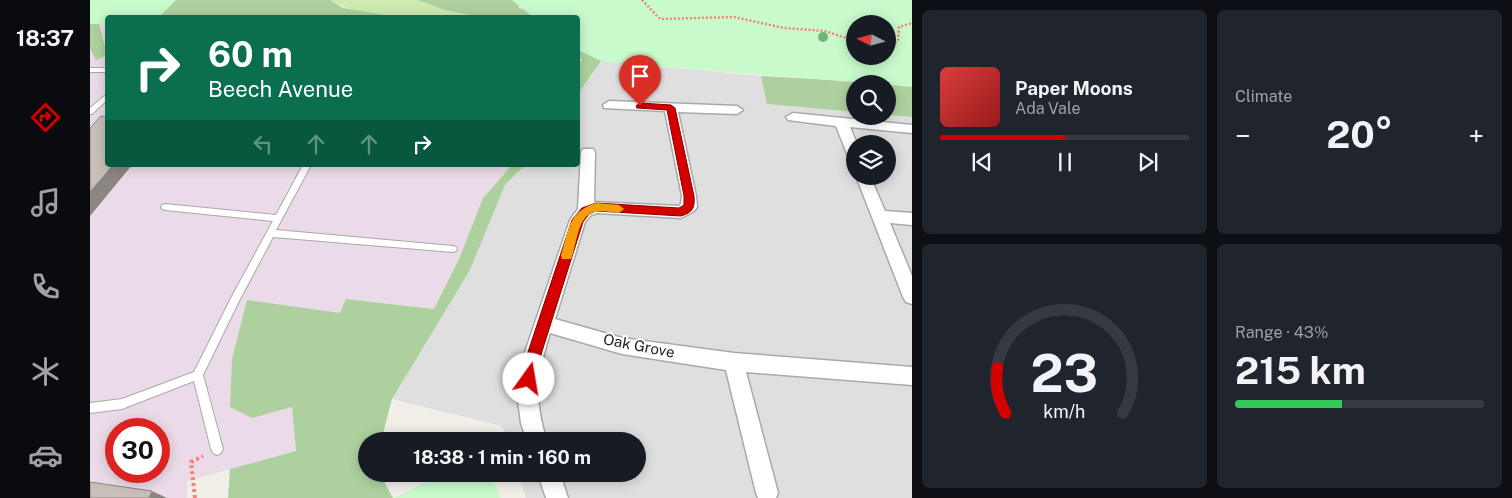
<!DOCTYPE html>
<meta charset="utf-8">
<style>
:root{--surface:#171b24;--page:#20242c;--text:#f1f3f6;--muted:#9ea1a6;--line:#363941;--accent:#d40000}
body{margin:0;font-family:"Public Sans",sans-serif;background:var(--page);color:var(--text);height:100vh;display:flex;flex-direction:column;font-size:19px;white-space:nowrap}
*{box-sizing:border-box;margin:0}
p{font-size:16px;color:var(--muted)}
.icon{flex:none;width:28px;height:28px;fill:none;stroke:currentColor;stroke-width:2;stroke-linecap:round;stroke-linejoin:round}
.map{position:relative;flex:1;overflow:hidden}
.details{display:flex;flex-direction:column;gap:10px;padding:10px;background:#0d0f14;width:600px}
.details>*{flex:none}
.guide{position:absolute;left:15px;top:15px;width:475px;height:152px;border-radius:5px;box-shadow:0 2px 12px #0003;background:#0b6e4f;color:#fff;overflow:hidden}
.needle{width:32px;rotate:276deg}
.buttons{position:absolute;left:756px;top:15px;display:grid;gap:10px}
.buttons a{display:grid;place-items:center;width:50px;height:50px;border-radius:50%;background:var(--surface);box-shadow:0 2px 12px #0003;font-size:25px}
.speed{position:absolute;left:15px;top:418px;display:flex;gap:10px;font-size:25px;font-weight:700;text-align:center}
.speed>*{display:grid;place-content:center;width:65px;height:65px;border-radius:50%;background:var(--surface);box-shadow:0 2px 12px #0003;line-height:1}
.speed .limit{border:8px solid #d22;background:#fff;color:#111}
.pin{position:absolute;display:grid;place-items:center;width:42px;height:42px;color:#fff;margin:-51px -21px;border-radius:50% 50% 50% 0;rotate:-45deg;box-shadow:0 0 5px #0007}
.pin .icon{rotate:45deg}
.me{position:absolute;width:55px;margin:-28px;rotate:13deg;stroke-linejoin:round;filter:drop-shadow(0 0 4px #0008)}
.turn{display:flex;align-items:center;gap:18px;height:105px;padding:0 20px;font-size:22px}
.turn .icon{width:65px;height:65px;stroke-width:2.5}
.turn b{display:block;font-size:35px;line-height:42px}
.lanes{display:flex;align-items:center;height:48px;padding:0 20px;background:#0003;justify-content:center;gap:25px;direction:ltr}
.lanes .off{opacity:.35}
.big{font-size:38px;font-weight:700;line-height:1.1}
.details .tile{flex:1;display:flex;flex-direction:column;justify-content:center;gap:8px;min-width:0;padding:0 18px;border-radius:8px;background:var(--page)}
.details .dial{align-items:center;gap:0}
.dial svg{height:130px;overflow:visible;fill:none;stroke:var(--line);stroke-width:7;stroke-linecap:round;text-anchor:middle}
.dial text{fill:var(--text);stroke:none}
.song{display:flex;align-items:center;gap:15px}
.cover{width:60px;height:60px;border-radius:8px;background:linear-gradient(135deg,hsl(0 70% 55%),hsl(0 70% 35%))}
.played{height:5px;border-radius:2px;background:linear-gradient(90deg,var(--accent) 50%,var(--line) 50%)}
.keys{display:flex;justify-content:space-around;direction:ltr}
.heat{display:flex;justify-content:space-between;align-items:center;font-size:28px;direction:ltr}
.charge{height:8px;border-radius:4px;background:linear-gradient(90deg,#34c759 43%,var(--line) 0)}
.details .tiles{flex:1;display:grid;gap:10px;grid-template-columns:repeat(2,1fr)}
.trip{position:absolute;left:268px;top:432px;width:288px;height:50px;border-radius:25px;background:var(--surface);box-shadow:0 2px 12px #0003;font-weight:700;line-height:50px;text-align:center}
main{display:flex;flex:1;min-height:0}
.dock{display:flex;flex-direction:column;width:90px;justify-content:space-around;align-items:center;background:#090b0e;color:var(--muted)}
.dock .icon{width:35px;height:35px}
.dock .active{color:var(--accent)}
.dock b{font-size:22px;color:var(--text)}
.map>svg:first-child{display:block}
.residential{fill:#e0dfdf;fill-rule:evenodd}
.industrial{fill:#ebdbe8;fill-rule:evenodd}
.grass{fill:#cdebb0}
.forest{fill:#add19e}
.park{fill:#c8facc;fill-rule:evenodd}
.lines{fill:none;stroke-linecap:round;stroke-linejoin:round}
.lane-casing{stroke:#a9a9a9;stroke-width:2}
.street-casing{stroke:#a9a9a9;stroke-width:3}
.path-far1{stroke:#fa8072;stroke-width:2.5;stroke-dasharray:2 2;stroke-linecap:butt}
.path{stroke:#fa8072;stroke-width:4;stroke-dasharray:3 3;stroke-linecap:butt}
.lane{fill:#fff;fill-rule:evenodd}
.street{fill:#fff;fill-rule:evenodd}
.tree{fill:#74b475}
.shaded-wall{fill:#8b8681}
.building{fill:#c7bfb8;stroke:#8b8681}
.route{fill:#d40000;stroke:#8a0000}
.slow{fill:#f59e0b}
.labels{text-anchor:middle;stroke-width:4;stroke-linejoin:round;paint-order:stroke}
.street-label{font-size:15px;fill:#222;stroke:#fff}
</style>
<main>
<nav class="dock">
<b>18:37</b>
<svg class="icon active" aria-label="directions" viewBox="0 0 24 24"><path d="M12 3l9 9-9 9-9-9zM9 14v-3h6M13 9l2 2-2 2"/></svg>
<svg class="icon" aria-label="music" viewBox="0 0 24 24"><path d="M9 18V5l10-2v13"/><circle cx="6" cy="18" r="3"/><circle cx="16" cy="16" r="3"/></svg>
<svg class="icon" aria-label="phone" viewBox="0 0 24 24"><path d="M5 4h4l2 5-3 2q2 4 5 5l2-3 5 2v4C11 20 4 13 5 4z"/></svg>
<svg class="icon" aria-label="climate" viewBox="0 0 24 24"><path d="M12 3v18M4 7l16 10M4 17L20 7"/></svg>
<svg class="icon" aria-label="car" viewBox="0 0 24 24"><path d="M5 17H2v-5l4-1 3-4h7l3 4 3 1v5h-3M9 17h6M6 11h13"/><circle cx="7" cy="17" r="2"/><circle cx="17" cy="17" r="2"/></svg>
</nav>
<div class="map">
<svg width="822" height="498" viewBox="0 0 822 498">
<rect width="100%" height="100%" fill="#f2efe9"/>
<!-- residential -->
<path class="residential" d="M 511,61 L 671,76 L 677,104 L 765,112 L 765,116 L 798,115 L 822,117 L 822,498 L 436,498 L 428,474 L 546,474 L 546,441 L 417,441 L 412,426 L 302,399 L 380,270 L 415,185 L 435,165 L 488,165 L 488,94 ZM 765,144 L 798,144 L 798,176 L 765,176 Z"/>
<!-- industrial -->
<path class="industrial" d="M 0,24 L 17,24 L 18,165 L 422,165 L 393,198 L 369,259 L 344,309 L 257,299 L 250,313 L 162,418 L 202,407 L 206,451 L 97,481 L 97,498 L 0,498 ZM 26,429 L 69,429 L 69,471 L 26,471 Z"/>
<!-- grass -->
<path class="grass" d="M 240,0 L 328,0 L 354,10 L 389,17 C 346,17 277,23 240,0 Z"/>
<!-- forest -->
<path class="forest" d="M 0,0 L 240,0 L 253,8 L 307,17 L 18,18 L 17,24 L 9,24 L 17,55 L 6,60 L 0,49 Z
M 328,0 L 434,0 L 430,2 L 429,8 L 453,16 L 481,0 L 511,61 L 488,94 L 488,66 L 492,59 L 488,58 L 488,18 L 389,17 L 354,10 Z
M 822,66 L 822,117 L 798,115 L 798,84 L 765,84 L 765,112 L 677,104 L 671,76 L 743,80 Z
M 422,165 L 435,165 L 415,185 L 380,270 L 302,399 L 291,441 L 276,441 L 276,474 L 290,474 L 303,498 L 138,498 L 140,469 L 206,451 L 202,407 L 162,418 L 140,407 L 142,359 L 157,300 L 250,313 L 256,299 L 344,309 L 369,259 L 393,198 Z"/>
<!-- park -->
<path class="park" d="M 0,0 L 86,0 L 69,17 L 18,18 L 17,24 L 0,24 Z
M 422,0 L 822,0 L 822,87 C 721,78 614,71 511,61 L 488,50 L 488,18 L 443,17 ZM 765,24 L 798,24 L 798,56 L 765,56 Z
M 352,474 L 402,474 L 410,498 L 304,498 Z"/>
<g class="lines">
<defs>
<path id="lane" d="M 0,68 L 18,68 L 18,72 L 0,72 Z
M 18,93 L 18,99 L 2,114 L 0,114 L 0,108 Z
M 213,165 L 221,165 L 186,230 L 363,246 L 366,247 L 367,249 L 366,251 L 363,252 L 183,237 L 148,303 L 113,375 L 133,449 L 131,453 L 127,455 L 123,453 L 121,449 L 104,381 L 32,409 L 0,413 L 0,403 L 32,399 L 104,372 L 141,298 L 183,221 L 75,210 L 72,209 L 71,207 L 72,205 L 75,204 L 186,215 Z"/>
<path id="street" d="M 519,101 L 647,106 L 653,110 L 647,114 L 588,112 L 606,196 L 607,207 L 604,211 L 591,218 L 507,213 L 501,215 L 495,222 L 465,319 L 532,338 L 644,353 L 822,367 L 822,385 L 656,372 L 688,493 L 686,498 L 668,498 L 666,493 L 636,370 L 532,354 L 460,333 C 447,375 443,399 457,441 L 437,441 L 431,423 L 427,393 L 431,364 L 480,220 L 488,209 L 491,152 L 493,149 L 503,149 L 505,152 L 504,202 L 589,206 L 591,204 L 592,196 L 575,111 L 514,108 L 513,105 Z
M 703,113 L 822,125 L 822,133 L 760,127 L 767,144 L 765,144 L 765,161 L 760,159 L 758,156 L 746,126 L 698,120 L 696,117 Z
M 766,176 L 780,176 L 795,211 L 822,213 L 822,225 L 800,223 L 822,276 L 822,304 L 816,302 L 813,297 Z
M 448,474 L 470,474 L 478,498 L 456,498 Z"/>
</defs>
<!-- lane casing -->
<use href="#lane" class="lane-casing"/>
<!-- street casing -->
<use href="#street" class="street-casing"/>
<!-- path-far1 -->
<path class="path-far1" d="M 552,0 L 570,19 L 644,17 L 694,28 L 735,31 L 765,41
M 798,47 L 808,41 L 809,27 L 822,23"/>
<!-- path -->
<path class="path" d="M 105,498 L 101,462 L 113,456"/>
<!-- lane -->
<use href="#lane" class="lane"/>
<!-- street -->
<use href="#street" class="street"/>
</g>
<!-- trees -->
<circle class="tree" cx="733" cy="37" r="5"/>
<!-- shaded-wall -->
<path class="shaded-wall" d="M 23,165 L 42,165 L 0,216 L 0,192 Z
M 62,491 L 77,498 L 59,498 Z"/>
<!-- building -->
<path class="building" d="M 11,116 L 18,117 L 18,165 L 23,165 L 0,192 L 0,128 Z
M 0,482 L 62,491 L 59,498 L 0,498 Z"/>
<!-- route -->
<path class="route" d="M 550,103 L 581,105 L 585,108 L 604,196 C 605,208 603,212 591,216 L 506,211 L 499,214 L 493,222 L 448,364 L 444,383 L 439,385 L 434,383 L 432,379 L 434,364 L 482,220 L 492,208 L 506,203 L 589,208 L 594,205 L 594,196 L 577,110 L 547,108 L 546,106 Z"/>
<!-- slow -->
<path class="slow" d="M 506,203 L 529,205 L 534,209 L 529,213 C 522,212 512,210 505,212 C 487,215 487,245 481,259 L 472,259 L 471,255 C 479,230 478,212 506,203 Z"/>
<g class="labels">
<!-- street labels -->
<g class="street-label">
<text transform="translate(549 346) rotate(11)" y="5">Oak Grove</text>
</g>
</g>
</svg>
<div class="buttons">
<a><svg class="needle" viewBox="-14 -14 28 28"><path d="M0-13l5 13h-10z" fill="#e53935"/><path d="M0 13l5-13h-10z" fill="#9ea1a6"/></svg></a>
<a><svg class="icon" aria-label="search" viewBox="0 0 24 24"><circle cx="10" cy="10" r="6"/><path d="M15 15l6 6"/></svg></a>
<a><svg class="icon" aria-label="layers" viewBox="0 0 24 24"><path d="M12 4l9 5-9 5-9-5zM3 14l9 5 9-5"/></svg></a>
</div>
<div class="speed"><div class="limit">30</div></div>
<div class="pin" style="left:550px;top:106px;background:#d93025"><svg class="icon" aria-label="arrive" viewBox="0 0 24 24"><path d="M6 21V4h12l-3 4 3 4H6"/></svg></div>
<svg class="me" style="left:439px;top:379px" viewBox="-20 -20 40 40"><circle r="19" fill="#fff"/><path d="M0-13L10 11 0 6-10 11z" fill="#d40000"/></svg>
<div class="trip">18:38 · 1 min · 160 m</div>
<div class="guide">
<div class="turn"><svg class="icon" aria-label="right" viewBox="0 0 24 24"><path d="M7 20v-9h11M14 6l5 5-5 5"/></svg><div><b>60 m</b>Beech Avenue</div></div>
<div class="lanes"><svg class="icon off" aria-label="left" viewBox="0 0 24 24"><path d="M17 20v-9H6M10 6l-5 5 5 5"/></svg><svg class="icon off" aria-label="ahead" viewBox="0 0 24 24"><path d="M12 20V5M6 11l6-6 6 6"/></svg><svg class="icon off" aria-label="ahead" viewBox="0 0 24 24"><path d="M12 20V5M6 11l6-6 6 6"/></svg><svg class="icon" aria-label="right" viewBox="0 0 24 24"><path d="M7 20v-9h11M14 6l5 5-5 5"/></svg></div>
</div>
</div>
<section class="details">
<div class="tiles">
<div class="tile">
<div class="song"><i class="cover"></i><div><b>Paper Moons</b><p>Ada Vale</p></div></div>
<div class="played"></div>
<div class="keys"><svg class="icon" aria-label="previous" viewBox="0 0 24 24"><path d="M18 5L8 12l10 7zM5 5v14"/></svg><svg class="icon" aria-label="pause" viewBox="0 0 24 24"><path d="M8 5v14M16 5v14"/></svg><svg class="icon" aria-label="next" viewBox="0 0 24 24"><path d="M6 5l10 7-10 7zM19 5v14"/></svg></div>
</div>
<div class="tile"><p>Climate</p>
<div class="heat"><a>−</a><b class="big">20°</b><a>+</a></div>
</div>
<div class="tile dial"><svg viewBox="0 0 100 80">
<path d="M14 69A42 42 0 1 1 86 69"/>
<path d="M14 69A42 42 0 0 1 9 41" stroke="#d40000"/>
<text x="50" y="56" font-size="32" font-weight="700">23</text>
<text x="50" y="72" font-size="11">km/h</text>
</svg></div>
<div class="tile"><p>Range · 43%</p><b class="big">215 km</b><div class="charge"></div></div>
</div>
</section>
</main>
